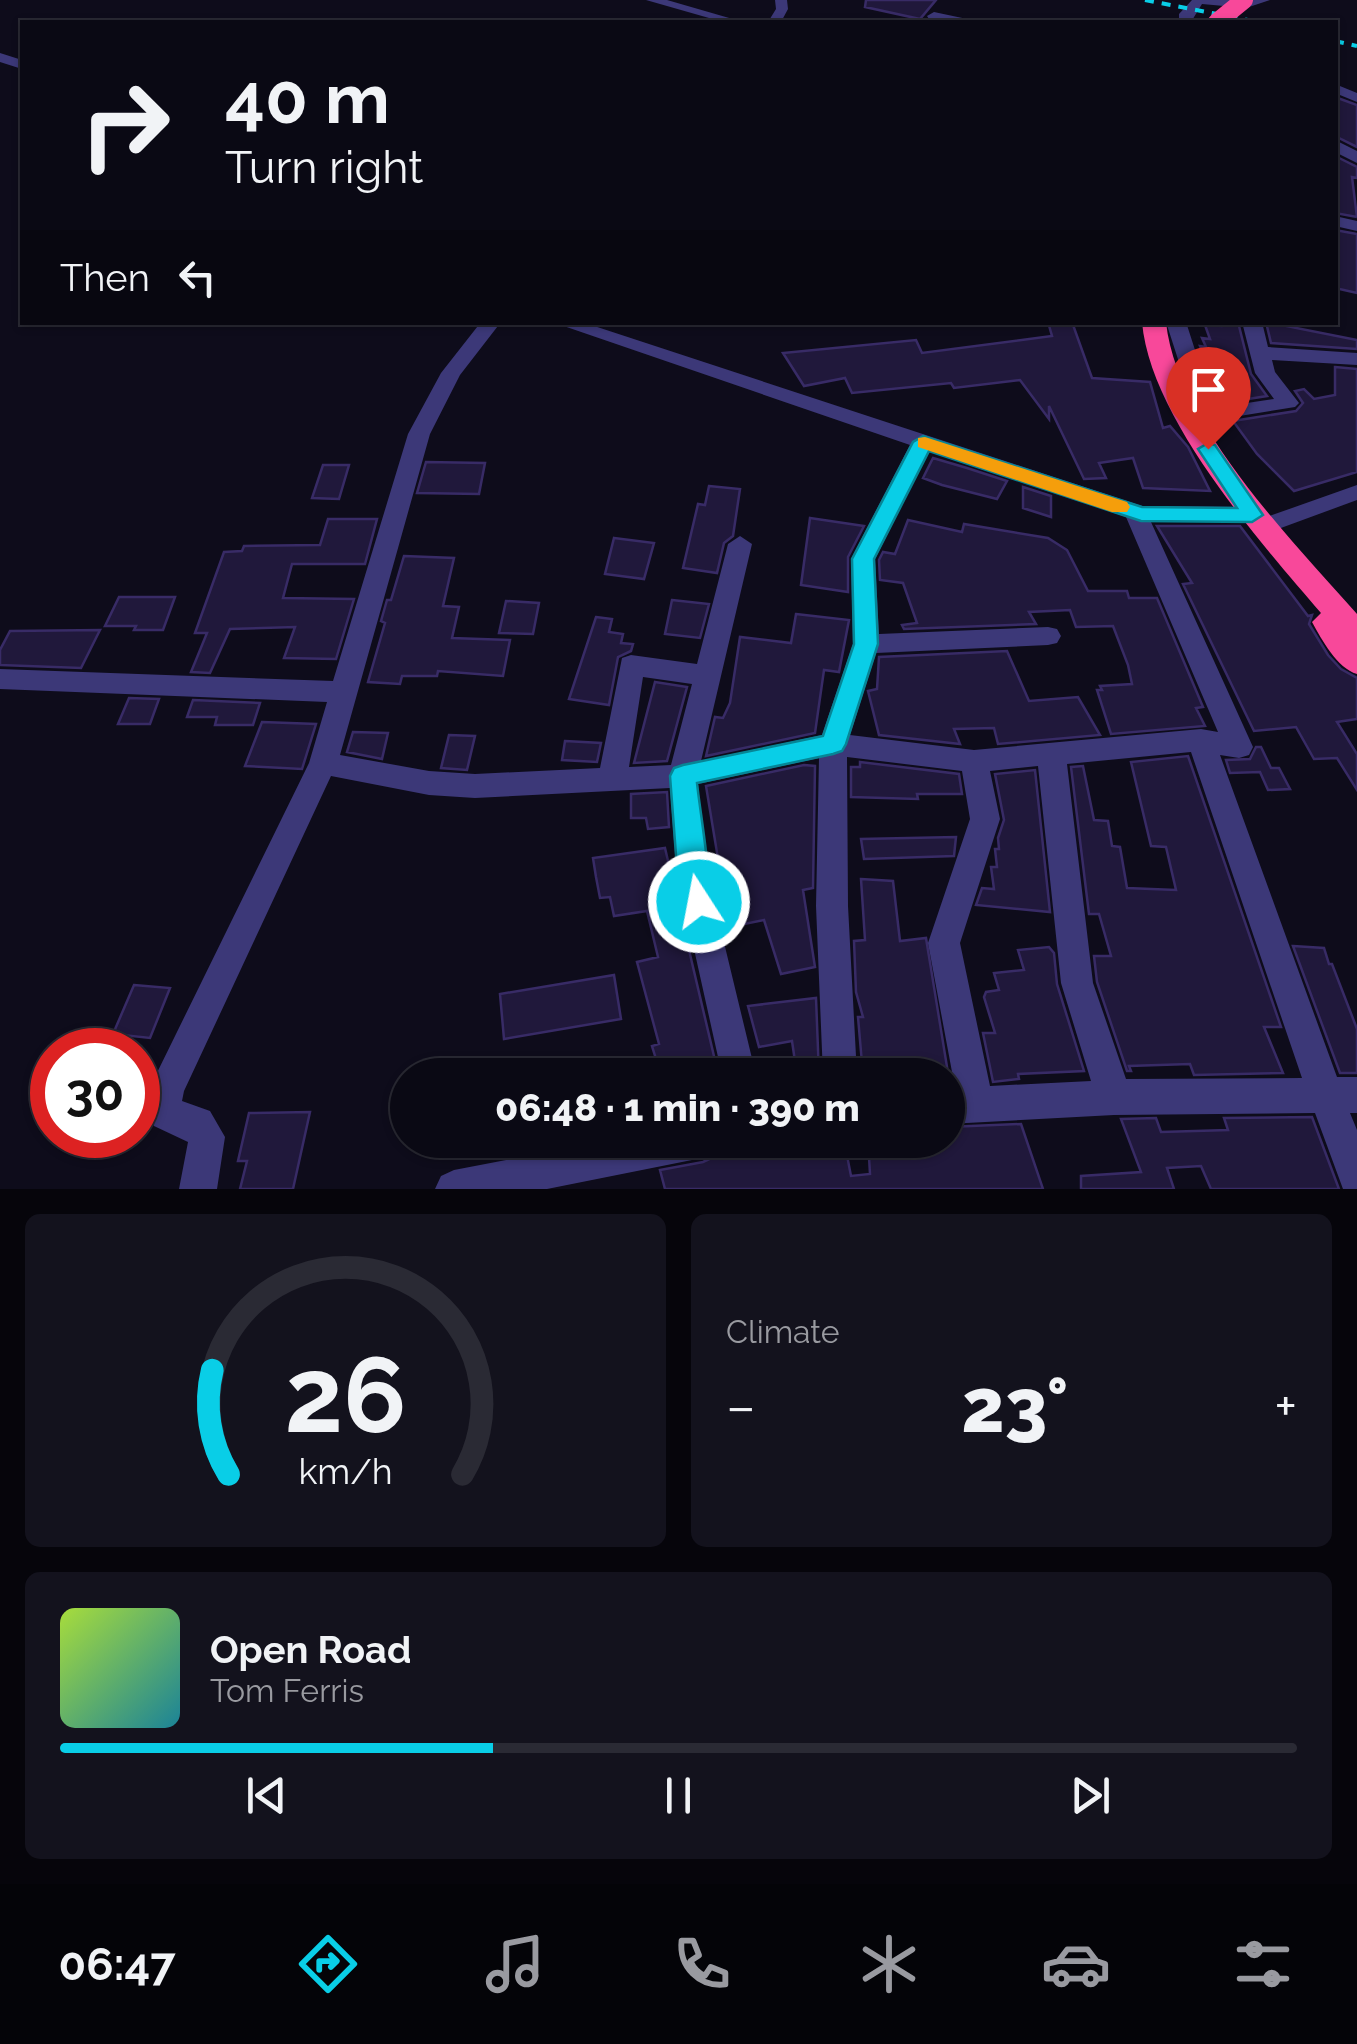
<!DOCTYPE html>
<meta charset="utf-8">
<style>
:root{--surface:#0a0914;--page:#13121d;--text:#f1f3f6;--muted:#999aa0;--line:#2a2a34;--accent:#09cee7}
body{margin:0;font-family:Raleway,sans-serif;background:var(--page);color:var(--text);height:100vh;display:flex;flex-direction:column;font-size:38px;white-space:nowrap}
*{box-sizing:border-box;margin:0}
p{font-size:32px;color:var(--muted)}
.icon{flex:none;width:55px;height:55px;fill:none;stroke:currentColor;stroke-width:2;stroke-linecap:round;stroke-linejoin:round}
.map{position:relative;height:1189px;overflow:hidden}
.drawer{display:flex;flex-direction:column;gap:25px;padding:25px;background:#06050b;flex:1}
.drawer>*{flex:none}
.hud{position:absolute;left:20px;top:20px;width:1318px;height:305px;border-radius:0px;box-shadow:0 2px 8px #0004,0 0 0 2px var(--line);background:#0a0914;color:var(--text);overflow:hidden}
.speed{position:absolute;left:30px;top:1028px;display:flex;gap:20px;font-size:50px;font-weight:700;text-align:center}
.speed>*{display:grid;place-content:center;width:130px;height:130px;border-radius:50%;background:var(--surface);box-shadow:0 2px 8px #0004,0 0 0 2px var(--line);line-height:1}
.speed .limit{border:15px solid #d22;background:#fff;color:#111}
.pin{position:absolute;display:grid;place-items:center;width:85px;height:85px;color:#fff;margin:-102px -42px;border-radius:50% 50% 50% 0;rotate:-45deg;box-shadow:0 0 10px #0007}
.pin .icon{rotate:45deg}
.me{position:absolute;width:110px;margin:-55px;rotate:349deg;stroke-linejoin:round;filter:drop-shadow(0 0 8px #0008)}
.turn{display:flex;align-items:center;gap:35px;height:210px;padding:0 40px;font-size:45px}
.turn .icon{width:130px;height:130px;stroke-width:2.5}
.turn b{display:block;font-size:70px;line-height:85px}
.then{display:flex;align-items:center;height:95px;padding:0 40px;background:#0003;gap:20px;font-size:38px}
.big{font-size:75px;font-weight:800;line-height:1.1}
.drawer .widget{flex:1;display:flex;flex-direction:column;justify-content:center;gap:15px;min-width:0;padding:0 35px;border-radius:15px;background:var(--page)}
.drawer .dial{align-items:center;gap:0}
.dial svg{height:260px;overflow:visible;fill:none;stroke:var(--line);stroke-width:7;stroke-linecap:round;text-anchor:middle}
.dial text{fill:var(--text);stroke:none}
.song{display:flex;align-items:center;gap:30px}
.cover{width:120px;height:120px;border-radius:15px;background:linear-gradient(135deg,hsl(80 70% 55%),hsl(190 70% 35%))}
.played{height:10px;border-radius:5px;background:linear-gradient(90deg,var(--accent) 35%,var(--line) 35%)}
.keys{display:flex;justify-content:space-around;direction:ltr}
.heat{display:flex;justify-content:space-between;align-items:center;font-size:55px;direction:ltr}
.drawer .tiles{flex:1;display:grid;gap:25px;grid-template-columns:1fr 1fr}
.widget:last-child{grid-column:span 2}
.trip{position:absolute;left:390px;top:1058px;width:575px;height:100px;border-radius:50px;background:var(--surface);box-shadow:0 2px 8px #0004,0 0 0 2px var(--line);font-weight:800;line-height:100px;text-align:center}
.menu{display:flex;height:160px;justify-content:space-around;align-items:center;background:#040408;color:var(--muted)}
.menu .icon{width:70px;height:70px}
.menu .on{color:var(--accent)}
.menu b{font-size:45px;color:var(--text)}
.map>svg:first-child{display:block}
.building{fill:#20183b;stroke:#382b66;stroke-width:2.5}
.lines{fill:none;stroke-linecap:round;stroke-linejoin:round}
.minor{fill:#3c3878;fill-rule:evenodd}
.highway{fill:#f8489a;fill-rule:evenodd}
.rail{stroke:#09cee7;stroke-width:4;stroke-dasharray:9 8;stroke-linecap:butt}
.highway-bridge{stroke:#f8489a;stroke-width:18}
.route{fill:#09cee7;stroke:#068696;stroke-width:2.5}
.slow{fill:#f59e0b}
</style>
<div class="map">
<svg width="1357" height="1189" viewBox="0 0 1357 1189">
<rect width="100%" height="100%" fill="#0e0c1b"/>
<!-- building -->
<path class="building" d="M 866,0 L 936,0 L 920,19 L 865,7 Z
M 1335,97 L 1357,105 L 1357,147 L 1335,136 Z
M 1335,156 L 1357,167 L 1357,178 L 1352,177 L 1357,217 L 1335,213 Z
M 1335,230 L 1357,234 L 1357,293 L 1335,288 Z
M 1048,322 L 1072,322 L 1092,378 L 1150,382 L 1163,428 L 1170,426 L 1188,447 L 1210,491 L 1143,488 L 1133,458 L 1099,463 L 1106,478 L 1084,479 L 1049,406 L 1049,419 L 1020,380 L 954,388 L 951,383 L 852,393 L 845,378 L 804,386 L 783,353 L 916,340 L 922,353 L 1052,336 Z
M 1220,322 L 1238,322 L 1251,374 L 1267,396 L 1223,403 L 1218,394 L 1224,393 L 1213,379 L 1200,346 L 1206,347 L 1202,338 L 1210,339 L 1205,325 L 1221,326 Z
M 1266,322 L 1357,340 L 1357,349 L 1271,343 Z
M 1335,367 L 1357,369 L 1357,472 L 1294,491 L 1257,454 L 1233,421 L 1296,411 L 1303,403 L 1295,391 L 1304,389 L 1314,399 L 1335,395 Z
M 933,458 L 967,468 L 1007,481 L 997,499 L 942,485 L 923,478 Z
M 426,462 L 485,463 L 479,494 L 417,493 Z
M 323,465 L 349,465 L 339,499 L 312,498 Z
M 709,486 L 740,489 L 733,536 L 724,543 L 717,573 L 683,568 L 698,504 L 705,505 Z
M 1023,487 L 1051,496 L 1051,517 L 1023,508 Z
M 810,518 L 864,526 L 848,557 L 848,592 L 801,585 Z
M 328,519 L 377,519 L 365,564 L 292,564 L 283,598 L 354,599 L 336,659 L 284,658 L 295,627 L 230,629 L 210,673 L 191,672 L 207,633 L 195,633 L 224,552 L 242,551 L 244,546 L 320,545 Z
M 908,520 L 962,532 L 964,524 L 1048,538 L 1067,550 L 1088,591 L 1127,591 L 1129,598 L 1157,598 L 1203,707 L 1196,708 L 1205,726 L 1111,734 L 1097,690 L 1102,690 L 1100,686 L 1132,684 L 1128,665 L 1113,626 L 1076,627 L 1070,610 L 1029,612 L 1036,624 L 904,629 L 902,625 L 917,623 L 903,583 L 880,580 L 879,560 L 883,552 L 895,554 Z
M 1157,526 L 1240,526 L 1308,616 L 1312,615 L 1309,624 L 1328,655 L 1341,669 L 1357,678 L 1357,719 L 1337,722 L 1357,754 L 1357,790 L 1337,758 L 1314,759 L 1296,727 L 1254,731 L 1183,584 L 1192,583 Z
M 614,538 L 654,543 L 644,579 L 605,574 Z
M 404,556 L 454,558 L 443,606 L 459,607 L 452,638 L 510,640 L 503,676 L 438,671 L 437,676 L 402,676 L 400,684 L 368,682 L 385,623 L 381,621 L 387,600 L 391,600 Z
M 119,597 L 175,597 L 163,630 L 134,630 L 136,626 L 105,626 Z
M 672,600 L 709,604 L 700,638 L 665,634 Z
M 506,601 L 539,603 L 533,634 L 499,633 Z
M 796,614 L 849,620 L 839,672 L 824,670 L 815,733 L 706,756 L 715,717 L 723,718 L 730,703 L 740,637 L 791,643 Z
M 596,617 L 612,619 L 609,632 L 623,634 L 621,643 L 633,644 L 631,651 L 618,657 L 609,705 L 569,699 Z
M 100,630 L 81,668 L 0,665 L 0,650 L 10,631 Z
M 1007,651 L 1029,701 L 1078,697 L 1100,735 L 998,744 L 994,728 L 954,729 L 960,744 L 879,735 L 868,691 L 877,689 L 879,657 Z
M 655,682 L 687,687 L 667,761 L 634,763 Z
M 129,698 L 159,699 L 150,724 L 118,724 Z
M 193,700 L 260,703 L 253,725 L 215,725 L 217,717 L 187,717 Z
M 262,722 L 316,724 L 302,769 L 245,766 Z
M 353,732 L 388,733 L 382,759 L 347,752 Z
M 449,735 L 475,736 L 467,770 L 441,768 Z
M 565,741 L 601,743 L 597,762 L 562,760 Z
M 1256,747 L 1261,747 L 1271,768 L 1279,768 L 1290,789 L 1268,790 L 1260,772 L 1230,773 L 1226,760 L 1250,759 Z
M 1188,756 L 1281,1027 L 1264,1027 L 1283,1073 L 1194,1075 L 1190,1064 L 1129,1066 L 1131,1071 L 1127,1071 L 1097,982 L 1094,956 L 1111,956 L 1099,914 L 1089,914 L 1071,767 L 1083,766 L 1094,820 L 1108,821 L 1112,846 L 1120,847 L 1127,888 L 1176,890 L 1166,847 L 1151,846 L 1131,762 Z
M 860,762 L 959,774 L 962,794 L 917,794 L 918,799 L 851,797 L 851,767 L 860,767 Z
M 804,765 L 815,766 L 813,888 L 803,890 L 815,967 L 781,974 L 764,920 L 734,926 L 724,895 L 706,786 Z
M 1035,770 L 1050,912 L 976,905 L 982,888 L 994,889 L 991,867 L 997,867 L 995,849 L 999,849 L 998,838 L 1004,820 L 995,774 Z
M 667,792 L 669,827 L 648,829 L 646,818 L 631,818 L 631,794 Z
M 956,837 L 954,856 L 864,859 L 861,839 Z
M 665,848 L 717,1069 L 698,1075 L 661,1075 L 652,1046 L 659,1044 L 637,962 L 658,957 L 647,911 L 614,916 L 610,897 L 600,898 L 596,877 L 593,858 Z
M 861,879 L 893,881 L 900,941 L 926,938 L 948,1073 L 863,1075 L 858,1017 L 863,1017 L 856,992 L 854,941 L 865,940 Z
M 1293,946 L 1324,948 L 1329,964 L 1332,964 L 1357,1029 L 1357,1073 L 1340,1073 Z
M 1049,947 L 1054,953 L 1057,984 L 1084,1071 L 1018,1074 L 1019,1079 L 993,1082 L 983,1033 L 995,1033 L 984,997 L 986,992 L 999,990 L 994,973 L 1024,970 L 1018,950 Z
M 614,975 L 621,1019 L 504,1039 L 500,994 Z
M 134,985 L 170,988 L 150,1038 L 113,1034 Z
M 816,998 L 819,1075 L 797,1075 L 792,1041 L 759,1047 L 748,1006 Z
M 310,1112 L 293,1189 L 240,1189 L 247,1161 L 238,1161 L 249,1113 Z
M 1312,1117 L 1339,1189 L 1211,1189 L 1201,1166 L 1167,1168 L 1174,1189 L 1081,1189 L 1081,1176 L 1141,1172 L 1121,1119 L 1156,1118 L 1161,1132 L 1228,1130 L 1224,1118 Z
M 1021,1124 L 1043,1189 L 665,1189 L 660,1170 L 703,1162 L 716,1156 L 721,1149 L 748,1142 L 750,1149 L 781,1140 L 844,1140 L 851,1176 L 870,1174 L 868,1140 L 948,1140 L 948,1127 Z"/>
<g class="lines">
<!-- minor -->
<path class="minor" d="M 646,0 L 667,0 L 743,22 L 723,22 Z
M 775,0 L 787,0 L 788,9 L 781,22 L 768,22 L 776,9 Z
M 1192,0 L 1270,0 L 1246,8 L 1202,4 L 1191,22 L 1179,22 L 1179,14 Z
M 934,12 L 967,19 L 969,22 L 929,19 L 927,16 Z
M 0,53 L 22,60 L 22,69 L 0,62 Z
M 1335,84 L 1357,93 L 1357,102 L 1335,93 Z
M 1335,140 L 1357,151 L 1357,163 L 1335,152 Z
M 1335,216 L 1357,221 L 1357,231 L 1335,226 Z
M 481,322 L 501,322 L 460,375 L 430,434 L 340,755 L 429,771 L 475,774 L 600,768 L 622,658 L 631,655 L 697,664 L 728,544 L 740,536 L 752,544 L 701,761 L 822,735 L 853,644 L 851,559 L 910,445 L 552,322 L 582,322 L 1142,506 L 1252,507 L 1260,510 L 1261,519 L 1357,485 L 1357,500 L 1262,535 L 1254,533 L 1250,527 L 1253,522 L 1151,522 L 1253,747 L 1249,755 L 1239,758 L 1220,755 L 1337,1077 L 1357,1077 L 1357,1113 L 1350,1113 L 1357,1130 L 1357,1189 L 1343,1189 L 1315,1113 L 1114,1115 L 948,1124 L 948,1088 L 955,1088 L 928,943 L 970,819 L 962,771 L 847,757 L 848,906 L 857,1075 L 823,1075 L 816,906 L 819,758 L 698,784 L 706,868 L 756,1075 L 722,1075 L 676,868 L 670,788 L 475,798 L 429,795 L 331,776 L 184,1091 L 182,1101 L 210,1111 L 225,1137 L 217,1189 L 179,1189 L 188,1142 L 154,1126 L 146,1104 L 149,1089 L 309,763 L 327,702 L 0,689 L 0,669 L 333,681 L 408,434 L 441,373 ZM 929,451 L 1126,517 L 1218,732 L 1201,729 L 974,750 L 850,735 L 876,653 L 1048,645 L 1057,643 L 1061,636 L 1057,629 L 1048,627 L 879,634 L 875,559 ZM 643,677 L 692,684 L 671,765 L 629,767 ZM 1191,752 L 1302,1078 L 1126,1079 L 1093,983 L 1067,764 ZM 1038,766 L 1061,983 L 1091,1081 L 990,1086 L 960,943 L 1000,819 L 990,771 Z
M 1166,322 L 1186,322 L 1205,381 L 1220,407 L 1274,399 L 1255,373 L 1242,322 L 1262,322 L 1268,347 L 1357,353 L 1357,365 L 1272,360 L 1275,372 L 1299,403 L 1295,407 L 1221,419 L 1204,432 L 1193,425 L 1203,413 L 1185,381 Z
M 609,1140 L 720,1140 L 715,1153 L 702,1158 L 547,1189 L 435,1189 L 441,1176 L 454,1170 Z"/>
<!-- highway -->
<path class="highway" d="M 1142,322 L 1166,322 C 1176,422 1292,541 1357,614 L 1357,674 C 1337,668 1322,640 1312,622 L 1321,613 C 1260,542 1150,418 1142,322 Z"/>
<!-- rail -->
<path class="rail" d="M 1145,0 L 1258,22
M 1335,41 L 1357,46"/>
<!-- highway-bridge -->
<path class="highway-bridge" d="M 1217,22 L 1244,0"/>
</g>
<!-- route -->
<path class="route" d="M 923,436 L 1142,507 L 1237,508 L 1198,449 L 1208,443 L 1215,445 L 1263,515 L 1252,522 L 1141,521 L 929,451 L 874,559 L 878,644 L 846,744 L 842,751 L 833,754 L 697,783 C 699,805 715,900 709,911 L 699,915 L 689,911 L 677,868 L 670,776 L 674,768 L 683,765 L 823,736 L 854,644 L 852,559 L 913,442 Z"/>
<!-- slow -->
<path class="slow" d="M 925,437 L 1127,502 L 1130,507 L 1127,512 L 1112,512 L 918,447 L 918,438 Z"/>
</svg>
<div class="speed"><div class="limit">30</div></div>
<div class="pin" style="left:1208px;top:449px;background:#d93025"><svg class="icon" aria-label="arrive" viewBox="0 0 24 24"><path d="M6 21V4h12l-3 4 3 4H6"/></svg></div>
<svg class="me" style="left:699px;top:902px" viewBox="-20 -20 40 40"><circle r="17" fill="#09cee7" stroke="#fff" stroke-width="3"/><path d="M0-11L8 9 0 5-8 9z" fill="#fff"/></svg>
<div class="trip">06:48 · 1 min · 390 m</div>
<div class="hud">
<div class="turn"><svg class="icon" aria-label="right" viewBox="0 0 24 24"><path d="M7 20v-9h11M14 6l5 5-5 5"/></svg><div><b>40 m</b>Turn right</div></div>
<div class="then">Then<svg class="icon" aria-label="left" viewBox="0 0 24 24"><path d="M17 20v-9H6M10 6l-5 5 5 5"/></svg></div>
</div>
</div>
<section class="drawer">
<div class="tiles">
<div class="widget dial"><svg viewBox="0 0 100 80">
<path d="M14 69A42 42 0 1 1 86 69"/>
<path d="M14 69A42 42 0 0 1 9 37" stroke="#09cee7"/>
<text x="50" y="56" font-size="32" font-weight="700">26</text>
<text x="50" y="72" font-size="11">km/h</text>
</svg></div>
<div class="widget"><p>Climate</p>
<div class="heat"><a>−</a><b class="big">23°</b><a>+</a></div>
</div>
<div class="widget">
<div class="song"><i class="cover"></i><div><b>Open Road</b><p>Tom Ferris</p></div></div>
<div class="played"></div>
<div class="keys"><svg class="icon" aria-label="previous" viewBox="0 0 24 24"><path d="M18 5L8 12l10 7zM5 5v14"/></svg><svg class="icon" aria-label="pause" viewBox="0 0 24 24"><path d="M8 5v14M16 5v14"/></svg><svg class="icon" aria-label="next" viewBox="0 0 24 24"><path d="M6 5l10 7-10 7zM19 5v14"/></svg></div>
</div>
</div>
</section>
<nav class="menu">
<b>06:47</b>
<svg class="icon on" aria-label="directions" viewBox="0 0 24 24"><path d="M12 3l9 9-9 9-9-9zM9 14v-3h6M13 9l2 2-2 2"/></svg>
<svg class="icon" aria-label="music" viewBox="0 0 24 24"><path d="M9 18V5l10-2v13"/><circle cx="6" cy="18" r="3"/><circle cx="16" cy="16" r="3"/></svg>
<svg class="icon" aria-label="phone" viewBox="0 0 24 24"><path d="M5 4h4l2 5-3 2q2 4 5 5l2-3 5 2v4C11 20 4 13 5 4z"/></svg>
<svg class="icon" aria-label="climate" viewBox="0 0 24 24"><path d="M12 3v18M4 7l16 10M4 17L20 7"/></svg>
<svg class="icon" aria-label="car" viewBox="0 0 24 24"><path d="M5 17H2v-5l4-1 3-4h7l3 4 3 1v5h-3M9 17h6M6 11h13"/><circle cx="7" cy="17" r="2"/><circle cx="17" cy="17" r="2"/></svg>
<svg class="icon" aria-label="filters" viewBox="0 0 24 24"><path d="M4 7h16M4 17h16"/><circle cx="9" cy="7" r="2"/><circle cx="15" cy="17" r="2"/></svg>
</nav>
